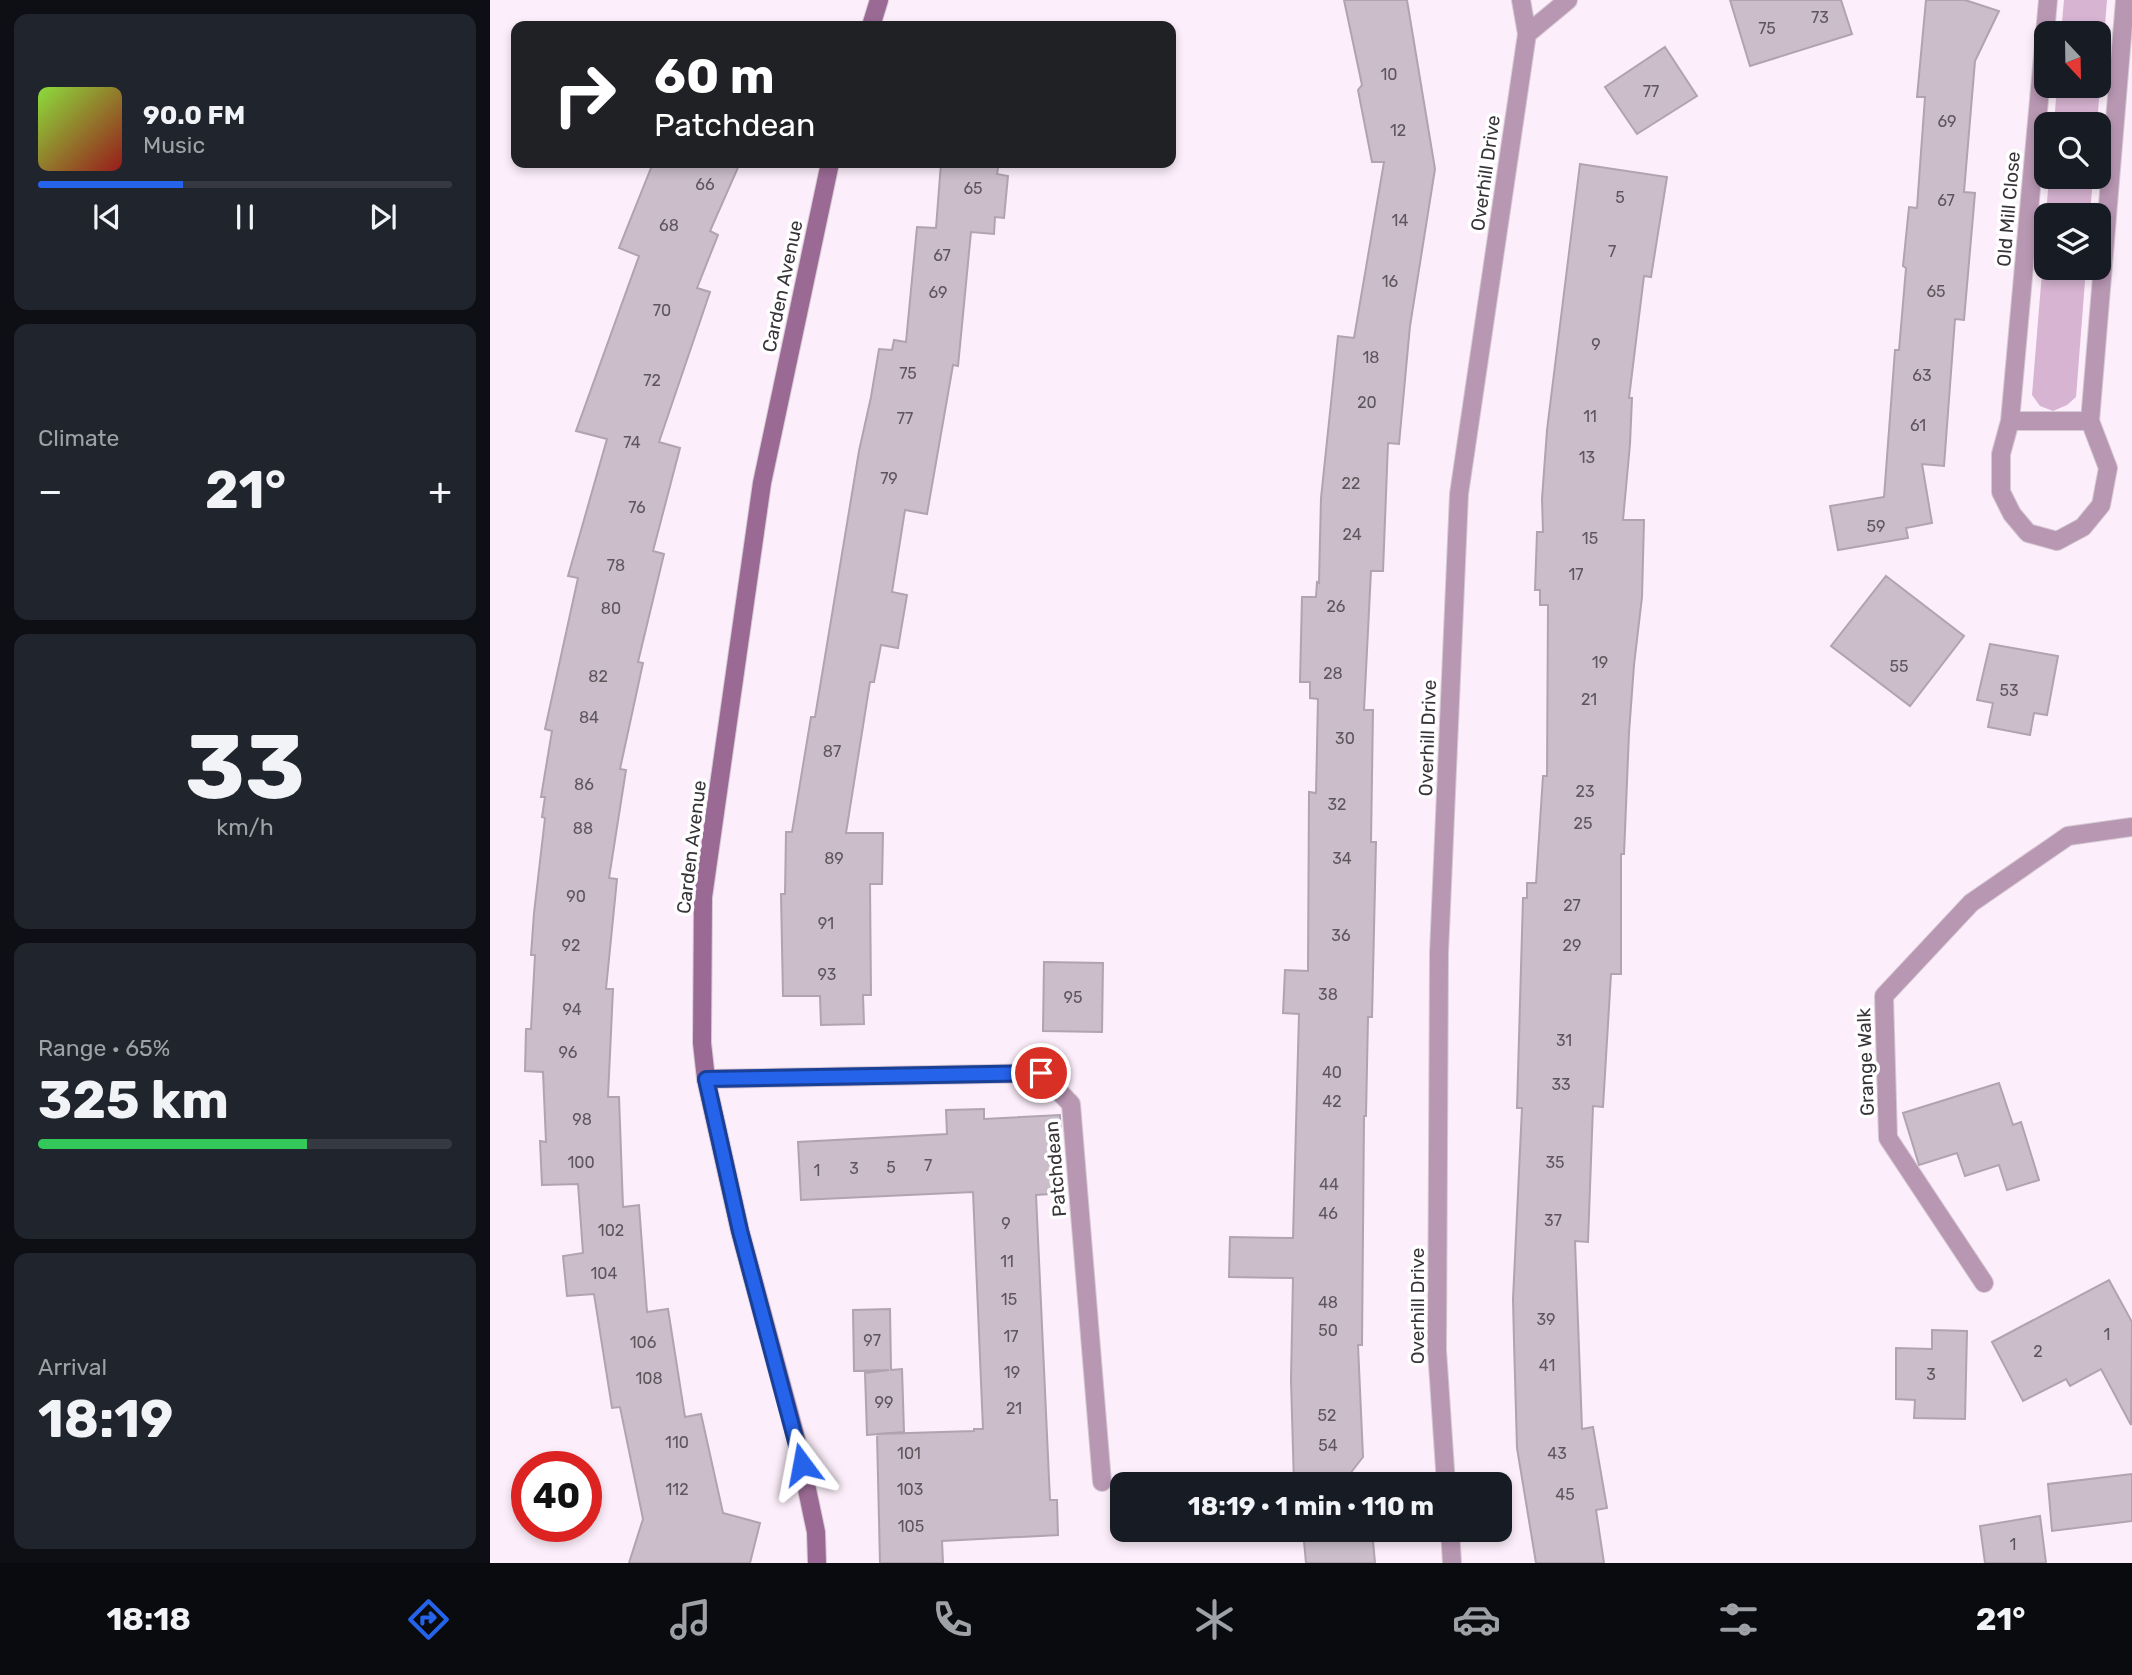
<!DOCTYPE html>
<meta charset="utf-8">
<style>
:root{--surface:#171b24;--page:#20242c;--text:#f1f3f6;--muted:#9ea1a6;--line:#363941;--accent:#2563eb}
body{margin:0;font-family:Rubik,sans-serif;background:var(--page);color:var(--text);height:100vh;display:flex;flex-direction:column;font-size:26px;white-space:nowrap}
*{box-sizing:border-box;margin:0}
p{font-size:23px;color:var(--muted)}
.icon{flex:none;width:38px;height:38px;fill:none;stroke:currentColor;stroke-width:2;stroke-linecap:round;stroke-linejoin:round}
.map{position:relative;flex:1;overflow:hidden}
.side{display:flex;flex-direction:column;gap:14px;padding:14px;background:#0d0f14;width:490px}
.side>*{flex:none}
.banner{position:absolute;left:21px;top:21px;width:665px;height:147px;border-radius:14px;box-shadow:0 4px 10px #0003;background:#202124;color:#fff;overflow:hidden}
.needle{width:46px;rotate:158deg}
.fabs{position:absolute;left:1544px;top:21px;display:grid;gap:14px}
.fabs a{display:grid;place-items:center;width:77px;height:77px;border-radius:14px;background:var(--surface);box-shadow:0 4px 10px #0003;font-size:35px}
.speed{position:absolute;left:21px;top:1451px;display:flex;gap:14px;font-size:35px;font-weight:700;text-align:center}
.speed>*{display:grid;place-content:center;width:91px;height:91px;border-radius:50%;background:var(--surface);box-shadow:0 4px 10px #0003;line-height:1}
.speed .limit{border:10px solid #d22;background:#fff;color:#111}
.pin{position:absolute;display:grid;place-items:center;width:60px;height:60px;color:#fff;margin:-30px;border:4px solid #fff;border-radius:50%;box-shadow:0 2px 7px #0007}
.me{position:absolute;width:77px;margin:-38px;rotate:347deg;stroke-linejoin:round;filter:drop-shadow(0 0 5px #0008)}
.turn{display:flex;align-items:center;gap:24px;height:147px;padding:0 28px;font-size:32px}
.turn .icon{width:91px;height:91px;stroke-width:2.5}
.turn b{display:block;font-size:49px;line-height:60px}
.big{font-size:52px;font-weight:700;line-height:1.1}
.side .tile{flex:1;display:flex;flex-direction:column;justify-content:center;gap:10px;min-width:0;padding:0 24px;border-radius:14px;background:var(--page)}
.side .dial{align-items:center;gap:0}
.dial b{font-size:91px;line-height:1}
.song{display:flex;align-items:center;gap:21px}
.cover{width:84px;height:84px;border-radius:10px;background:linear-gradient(135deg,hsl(90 70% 55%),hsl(0 70% 35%))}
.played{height:7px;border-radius:4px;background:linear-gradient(90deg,var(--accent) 35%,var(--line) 35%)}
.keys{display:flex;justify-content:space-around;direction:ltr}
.heat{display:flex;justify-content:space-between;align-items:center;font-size:38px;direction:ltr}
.charge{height:10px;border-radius:5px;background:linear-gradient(90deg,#34c759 65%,var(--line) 0)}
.trip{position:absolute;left:620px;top:1472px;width:402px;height:70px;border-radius:14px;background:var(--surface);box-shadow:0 4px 10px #0003;font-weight:700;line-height:70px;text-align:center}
.dock{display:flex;height:112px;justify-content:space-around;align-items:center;background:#090b0e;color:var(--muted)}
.dock .icon{width:49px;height:49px}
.dock .on{color:var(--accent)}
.dock b{font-size:32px;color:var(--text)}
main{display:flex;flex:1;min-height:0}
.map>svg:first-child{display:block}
.green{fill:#d7b4d2}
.building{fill:#cbbdc9;stroke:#b1a3af;stroke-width:2}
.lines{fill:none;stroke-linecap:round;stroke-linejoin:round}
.street-casing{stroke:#d5c9d3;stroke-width:20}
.secondary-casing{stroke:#d5c9d3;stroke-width:20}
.street{stroke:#b897b3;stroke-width:18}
.secondary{stroke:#9a6a94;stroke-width:18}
.route-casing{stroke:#184099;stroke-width:18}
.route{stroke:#2563eb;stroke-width:12}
.labels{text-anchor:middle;stroke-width:7;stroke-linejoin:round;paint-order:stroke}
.number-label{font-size:16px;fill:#5e565d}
.street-label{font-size:19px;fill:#393439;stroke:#fff}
</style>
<main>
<section class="side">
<div class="tile">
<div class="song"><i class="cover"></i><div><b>90.0 FM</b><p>Music</p></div></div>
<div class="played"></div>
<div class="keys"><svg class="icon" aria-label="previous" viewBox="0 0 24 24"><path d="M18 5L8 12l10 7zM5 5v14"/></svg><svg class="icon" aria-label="pause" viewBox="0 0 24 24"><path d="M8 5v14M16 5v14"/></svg><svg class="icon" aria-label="next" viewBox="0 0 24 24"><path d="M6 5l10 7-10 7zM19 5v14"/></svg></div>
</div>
<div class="tile"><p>Climate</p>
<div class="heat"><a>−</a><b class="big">21°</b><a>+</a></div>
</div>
<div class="tile dial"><b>33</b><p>km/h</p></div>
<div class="tile"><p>Range · 65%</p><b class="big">325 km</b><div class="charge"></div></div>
<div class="tile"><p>Arrival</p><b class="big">18:19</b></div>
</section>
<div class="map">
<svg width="1642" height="1563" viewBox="0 0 1642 1563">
<rect width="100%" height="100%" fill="#fceefa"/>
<!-- green -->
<path class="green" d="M 1574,0 L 1617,0 L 1607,124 L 1564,124 L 1567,86 L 1608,86 L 1608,33 L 1571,33 Z
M 1559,177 L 1603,177 L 1600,215 L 1556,215 Z
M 1556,223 L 1556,268 L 1596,268 L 1586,397 L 1577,405 L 1563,411 L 1550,406 L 1542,395 Z"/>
<!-- building -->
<path class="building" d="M 854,0 L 917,0 L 945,169 L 920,326 L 909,444 L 898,443 L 893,571 L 881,571 L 874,710 L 883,710 L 881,842 L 886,842 L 882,1017 L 878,1017 L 876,1116 L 874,1116 L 872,1345 L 868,1345 L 873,1457 L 852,1484 L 804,1484 L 801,1380 L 803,1278 L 739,1277 L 740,1237 L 803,1238 L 809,1014 L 793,1013 L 795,970 L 818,971 L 819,792 L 826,793 L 828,699 L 820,698 L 820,682 L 810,682 L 812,597 L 826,597 L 827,582 L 829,583 L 831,498 L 848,336 L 864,338 L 894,162 L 882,162 L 868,90 L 872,85 Z
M 1240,0 L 1351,0 L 1362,34 L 1260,66 Z
M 1436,0 L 1475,0 L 1509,11 L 1485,61 L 1474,192 L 1485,193 L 1474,320 L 1465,319 L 1454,466 L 1432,464 L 1442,523 L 1416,528 L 1418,538 L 1348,550 L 1340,506 L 1394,497 L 1405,350 L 1409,350 L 1416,268 L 1413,266 L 1419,207 L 1427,208 L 1430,166 L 1435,97 L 1427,97 Z
M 1175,47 L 1207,96 L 1147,134 L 1115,87 Z
M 163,163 L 250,163 L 220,231 L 228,235 L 207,288 L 220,292 L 169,442 L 190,448 L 163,551 L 174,554 L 148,662 L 153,663 L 130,769 L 136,770 L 119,878 L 127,879 L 116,989 L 123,989 L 118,1097 L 129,1097 L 133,1207 L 149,1205 L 157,1312 L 178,1309 L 195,1417 L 211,1414 L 233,1513 L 270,1523 L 260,1563 L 139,1563 L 153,1519 L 130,1407 L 122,1408 L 104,1294 L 77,1296 L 73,1256 L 93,1253 L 88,1184 L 52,1185 L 50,1141 L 56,1142 L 53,1072 L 35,1071 L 36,1029 L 41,1029 L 45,955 L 41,955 L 44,913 L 55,818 L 52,817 L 55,797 L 51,797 L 62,731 L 55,729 L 88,578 L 78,576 L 117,439 L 86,431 L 149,256 L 129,248 Z
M 451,163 L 509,163 L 507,174 L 518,176 L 514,218 L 505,217 L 504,234 L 481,232 L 468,366 L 463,365 L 437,514 L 415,510 L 402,592 L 417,595 L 408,648 L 391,645 L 384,682 L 380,682 L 356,833 L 393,833 L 392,884 L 380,884 L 381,995 L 373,995 L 374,1024 L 331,1025 L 330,996 L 293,996 L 291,894 L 295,894 L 296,832 L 302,832 L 321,717 L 325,717 L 369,451 L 381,397 L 389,349 L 402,350 L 404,340 L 416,342 L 427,227 L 446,228 Z
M 1090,164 L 1177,177 L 1161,277 L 1154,276 L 1139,398 L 1142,398 L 1140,444 L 1133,520 L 1154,520 L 1152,597 L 1144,665 L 1139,733 L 1134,854 L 1131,854 L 1131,974 L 1121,974 L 1113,1107 L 1103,1106 L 1098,1242 L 1085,1241 L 1092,1429 L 1103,1427 L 1117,1508 L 1106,1510 L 1114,1563 L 1046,1563 L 1027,1448 L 1024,1341 L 1023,1299 L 1032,1108 L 1027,1108 L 1033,898 L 1037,898 L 1037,883 L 1046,883 L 1053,776 L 1057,776 L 1058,605 L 1050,605 L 1050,590 L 1045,590 L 1047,532 L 1053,532 L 1052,499 L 1057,430 Z
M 1396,576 L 1474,636 L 1420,706 L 1341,646 Z
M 1500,644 L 1568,656 L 1557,715 L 1544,713 L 1540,735 L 1498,727 L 1503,703 L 1487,700 Z
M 554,962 L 613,963 L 612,1032 L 553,1031 Z
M 1509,1083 L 1523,1125 L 1531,1122 L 1549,1180 L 1517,1190 L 1509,1165 L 1475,1176 L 1467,1153 L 1429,1165 L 1413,1113 Z
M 494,1109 L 494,1119 L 570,1115 L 573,1193 L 546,1195 L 560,1500 L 567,1500 L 568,1535 L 452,1541 L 453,1563 L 390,1563 L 387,1434 L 484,1431 L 484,1429 L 493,1429 L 483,1192 L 311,1200 L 308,1142 L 457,1134 L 456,1110 Z
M 1619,1280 L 1642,1322 L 1641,1425 L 1611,1369 L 1580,1386 L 1576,1379 L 1533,1401 L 1502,1342 Z
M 400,1309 L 401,1370 L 412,1369 L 414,1432 L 377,1435 L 375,1373 L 399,1370 L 364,1371 L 363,1310 Z
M 1442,1330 L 1477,1331 L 1475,1419 L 1424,1418 L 1425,1400 L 1406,1399 L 1406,1348 L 1442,1349 Z
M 1642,1474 L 1642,1521 L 1562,1531 L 1558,1484 Z
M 1550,1516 L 1556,1563 L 1495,1563 L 1490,1526 Z
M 813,1530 L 882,1530 L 885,1563 L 816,1563 Z"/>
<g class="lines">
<defs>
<path id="street" d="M 1558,0 L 1520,421 L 1511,454 L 1511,492 L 1522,514 L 1538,533 L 1567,541 L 1593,527 L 1611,505 L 1618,468 L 1600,421 L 1635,0
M 1037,34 L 1078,0
M 1520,421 L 1600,421
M 216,1079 L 551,1073 L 581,1104 L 612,1482
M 1494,1283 L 1398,1138 L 1394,996 L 1481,903 L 1578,836 L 1642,827
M 956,1484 L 947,1350 L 949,953 L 969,494 L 1037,34 L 1031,0
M 960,1530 L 962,1563"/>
<path id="secondary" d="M 381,26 L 389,0
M 327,1563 L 326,1532 L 307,1442 L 250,1231 L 216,1079 L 212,1043 L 213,897 L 272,483 L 340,163"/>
</defs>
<!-- street casing -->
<use href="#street" class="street-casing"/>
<!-- secondary casing -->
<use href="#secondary" class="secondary-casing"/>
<!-- street -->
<use href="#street" class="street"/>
<!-- secondary -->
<use href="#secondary" class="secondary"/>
</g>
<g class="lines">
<defs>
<path id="route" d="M 312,1464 L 250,1231 L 216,1079 L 551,1073"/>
</defs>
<!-- route casing -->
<use href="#route" class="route-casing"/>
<!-- route -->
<use href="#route" class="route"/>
</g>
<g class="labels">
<!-- number labels -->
<g class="number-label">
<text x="1330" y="23">73</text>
<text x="1277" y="34">75</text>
<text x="899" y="80">10</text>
<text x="1161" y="97">77</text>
<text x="1457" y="127">69</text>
<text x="908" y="136">12</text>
<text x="215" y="190">66</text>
<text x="483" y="194">65</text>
<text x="1130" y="203">5</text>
<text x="1456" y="206">67</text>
<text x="910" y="226">14</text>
<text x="179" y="231">68</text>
<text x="1122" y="257">7</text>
<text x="452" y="261">67</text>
<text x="900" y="287">16</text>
<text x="1446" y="297">65</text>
<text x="448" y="298">69</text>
<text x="172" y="316">70</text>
<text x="1106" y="350">9</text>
<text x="881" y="363">18</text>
<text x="418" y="379">75</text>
<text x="1432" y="381">63</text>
<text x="162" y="386">72</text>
<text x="877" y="408">20</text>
<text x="1100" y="422">11</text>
<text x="415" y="424">77</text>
<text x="1428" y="431">61</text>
<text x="142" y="448">74</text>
<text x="1097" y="463">13</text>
<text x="399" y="484">79</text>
<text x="861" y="489">22</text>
<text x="147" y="513">76</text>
<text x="1386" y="532">59</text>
<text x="862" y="540">24</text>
<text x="1100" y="544">15</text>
<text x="126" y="571">78</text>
<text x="1086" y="580">17</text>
<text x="846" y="612">26</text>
<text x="121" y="614">80</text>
<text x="1110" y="668">19</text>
<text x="1409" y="672">55</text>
<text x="843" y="679">28</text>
<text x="108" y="682">82</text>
<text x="1519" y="696">53</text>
<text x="1099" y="705">21</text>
<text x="99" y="723">84</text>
<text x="855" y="744">30</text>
<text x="342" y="757">87</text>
<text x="94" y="790">86</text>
<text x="1095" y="797">23</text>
<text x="847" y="810">32</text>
<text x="1093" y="829">25</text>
<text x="93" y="834">88</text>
<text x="344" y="864">89</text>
<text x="852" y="864">34</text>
<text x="86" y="902">90</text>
<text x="1082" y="911">27</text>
<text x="336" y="929">91</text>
<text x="851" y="941">36</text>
<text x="81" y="951">92</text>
<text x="1082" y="951">29</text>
<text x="337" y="980">93</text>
<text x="838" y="1000">38</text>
<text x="583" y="1003">95</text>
<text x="82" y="1015">94</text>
<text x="1074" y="1046">31</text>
<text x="78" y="1058">96</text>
<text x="842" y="1078">40</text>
<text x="1071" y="1090">33</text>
<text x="842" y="1107">42</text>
<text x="92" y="1125">98</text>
<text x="91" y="1168">100</text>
<text x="1065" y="1168">35</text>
<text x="438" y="1171">7</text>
<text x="401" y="1173">5</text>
<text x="364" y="1174">3</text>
<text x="327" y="1176">1</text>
<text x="839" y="1190">44</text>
<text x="838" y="1219">46</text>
<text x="1063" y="1226">37</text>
<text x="516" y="1229">9</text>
<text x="121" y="1236">102</text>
<text x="517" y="1267">11</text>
<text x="114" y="1279">104</text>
<text x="519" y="1305">15</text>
<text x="838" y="1308">48</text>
<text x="1056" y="1325">39</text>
<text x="838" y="1336">50</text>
<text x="1617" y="1340">1</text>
<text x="521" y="1342">17</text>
<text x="382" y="1346">97</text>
<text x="153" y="1348">106</text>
<text x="1548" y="1357">2</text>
<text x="1057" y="1371">41</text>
<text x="522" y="1378">19</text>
<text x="1441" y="1380">3</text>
<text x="159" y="1384">108</text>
<text x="394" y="1408">99</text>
<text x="524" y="1414">21</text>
<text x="837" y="1421">52</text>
<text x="187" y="1448">110</text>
<text x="838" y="1451">54</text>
<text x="419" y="1459">101</text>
<text x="1067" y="1459">43</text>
<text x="187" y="1495">112</text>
<text x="420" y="1495">103</text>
<text x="1075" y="1500">45</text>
<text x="421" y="1532">105</text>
<text x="1523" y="1550">1</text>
</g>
<!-- street labels -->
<g class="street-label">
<text transform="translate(995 173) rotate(-82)" y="7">Overhill Drive</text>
<text transform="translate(1518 209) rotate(-85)" y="7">Old Mill Close</text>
<text transform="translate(292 286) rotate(-78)" y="7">Carden Avenue</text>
<text transform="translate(937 738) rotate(-88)" y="7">Overhill Drive</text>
<text transform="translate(201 847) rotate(-83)" y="7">Carden Avenue</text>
<text transform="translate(1375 1062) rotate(-92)" y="7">Grange Walk</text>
<text transform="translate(565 1169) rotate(-95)" y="7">Patchdean</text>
<text transform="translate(927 1306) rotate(-90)" y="7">Overhill Drive</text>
</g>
</g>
</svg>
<div class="fabs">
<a><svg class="needle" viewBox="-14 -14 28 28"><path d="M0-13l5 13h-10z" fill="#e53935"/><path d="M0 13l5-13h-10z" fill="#9ea1a6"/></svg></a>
<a><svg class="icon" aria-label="search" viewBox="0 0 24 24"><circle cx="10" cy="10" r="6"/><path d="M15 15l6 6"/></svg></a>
<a><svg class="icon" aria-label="layers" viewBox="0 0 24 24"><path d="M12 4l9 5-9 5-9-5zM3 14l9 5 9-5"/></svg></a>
</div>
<div class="speed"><div class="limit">40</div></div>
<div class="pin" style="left:551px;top:1073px;background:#d93025"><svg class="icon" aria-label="arrive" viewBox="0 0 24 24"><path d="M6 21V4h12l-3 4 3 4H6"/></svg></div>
<svg class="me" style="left:312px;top:1464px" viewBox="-20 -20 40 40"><path d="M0-17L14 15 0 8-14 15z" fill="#2563eb" stroke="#fff" stroke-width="4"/></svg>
<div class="trip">18:19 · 1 min · 110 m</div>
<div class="banner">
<div class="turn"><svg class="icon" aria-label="right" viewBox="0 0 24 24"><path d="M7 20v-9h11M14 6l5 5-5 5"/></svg><div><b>60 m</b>Patchdean</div></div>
</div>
</div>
</main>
<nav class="dock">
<b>18:18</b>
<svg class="icon on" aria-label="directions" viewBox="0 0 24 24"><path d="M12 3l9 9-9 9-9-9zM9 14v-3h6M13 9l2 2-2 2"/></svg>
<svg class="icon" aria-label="music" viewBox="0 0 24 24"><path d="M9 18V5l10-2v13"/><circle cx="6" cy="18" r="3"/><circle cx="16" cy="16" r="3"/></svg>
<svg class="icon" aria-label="phone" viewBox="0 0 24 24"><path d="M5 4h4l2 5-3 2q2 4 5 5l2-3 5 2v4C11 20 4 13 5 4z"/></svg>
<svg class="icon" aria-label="climate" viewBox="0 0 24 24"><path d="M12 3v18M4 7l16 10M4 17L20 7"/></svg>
<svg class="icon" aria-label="car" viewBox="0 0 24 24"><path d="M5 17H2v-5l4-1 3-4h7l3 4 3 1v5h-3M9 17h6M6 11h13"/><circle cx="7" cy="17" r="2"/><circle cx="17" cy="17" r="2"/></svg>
<svg class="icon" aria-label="filters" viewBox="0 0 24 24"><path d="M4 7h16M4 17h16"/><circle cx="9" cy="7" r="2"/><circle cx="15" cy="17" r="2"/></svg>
<b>21°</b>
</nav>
